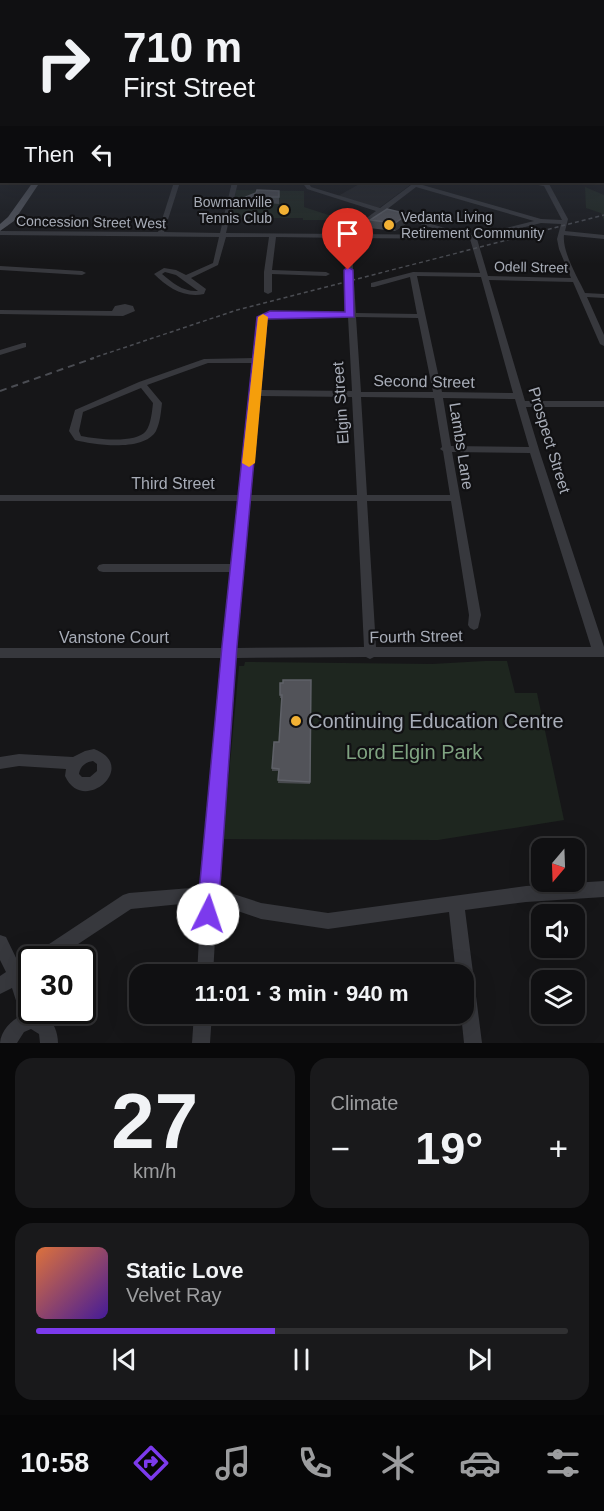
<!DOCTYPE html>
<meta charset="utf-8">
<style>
:root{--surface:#101012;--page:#19191b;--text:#f1f3f6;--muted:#9c9d9f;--line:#303032;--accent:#7c3aed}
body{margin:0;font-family:Arial,sans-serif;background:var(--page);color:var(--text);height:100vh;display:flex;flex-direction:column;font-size:22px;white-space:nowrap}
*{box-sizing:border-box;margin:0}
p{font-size:20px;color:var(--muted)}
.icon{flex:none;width:33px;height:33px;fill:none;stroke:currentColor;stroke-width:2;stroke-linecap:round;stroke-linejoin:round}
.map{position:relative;height:1043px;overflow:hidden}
.details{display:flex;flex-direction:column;gap:15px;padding:15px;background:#09090a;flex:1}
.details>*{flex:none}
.top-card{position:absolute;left:0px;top:0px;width:604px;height:183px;box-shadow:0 6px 24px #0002,0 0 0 2px var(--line);background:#101012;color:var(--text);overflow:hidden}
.needle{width:39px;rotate:199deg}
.tools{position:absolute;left:531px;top:838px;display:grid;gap:12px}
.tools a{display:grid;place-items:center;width:54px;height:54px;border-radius:12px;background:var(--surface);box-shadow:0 6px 24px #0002,0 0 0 2px var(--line);font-size:30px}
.speed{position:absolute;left:18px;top:946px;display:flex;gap:12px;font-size:30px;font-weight:700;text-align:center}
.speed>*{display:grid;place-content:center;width:78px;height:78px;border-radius:50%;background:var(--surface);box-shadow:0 6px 24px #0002,0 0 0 2px var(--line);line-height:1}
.speed .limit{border:3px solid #111;border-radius:9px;background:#fff;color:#111}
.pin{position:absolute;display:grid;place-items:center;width:51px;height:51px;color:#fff;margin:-62px -26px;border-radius:50% 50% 50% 0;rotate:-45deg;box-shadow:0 0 6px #0007}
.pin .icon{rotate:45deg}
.me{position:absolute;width:66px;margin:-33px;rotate:4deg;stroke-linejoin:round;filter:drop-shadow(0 0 4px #0008)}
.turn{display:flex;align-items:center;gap:21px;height:126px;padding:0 24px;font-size:27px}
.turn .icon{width:78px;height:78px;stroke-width:2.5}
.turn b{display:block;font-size:42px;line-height:51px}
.then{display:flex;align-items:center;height:57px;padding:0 24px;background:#0003;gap:12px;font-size:22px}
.big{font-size:45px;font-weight:700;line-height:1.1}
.details .widget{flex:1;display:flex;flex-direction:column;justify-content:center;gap:9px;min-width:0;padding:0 21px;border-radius:18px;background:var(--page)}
.details .dial{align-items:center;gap:0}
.dial b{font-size:78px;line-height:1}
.song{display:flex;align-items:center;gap:18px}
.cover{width:72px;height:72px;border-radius:9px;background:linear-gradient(135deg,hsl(20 70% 55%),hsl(260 70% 35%))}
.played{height:6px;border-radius:3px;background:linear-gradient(90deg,var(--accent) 45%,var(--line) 45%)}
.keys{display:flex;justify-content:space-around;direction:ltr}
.heat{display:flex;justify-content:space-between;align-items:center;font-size:33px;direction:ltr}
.details .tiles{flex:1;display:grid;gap:15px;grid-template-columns:1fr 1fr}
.widget:last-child{grid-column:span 2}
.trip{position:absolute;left:129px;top:964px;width:345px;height:60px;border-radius:18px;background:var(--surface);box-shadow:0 6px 24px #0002,0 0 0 2px var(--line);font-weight:700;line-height:60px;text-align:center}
.tabs{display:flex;height:96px;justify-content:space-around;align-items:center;background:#060607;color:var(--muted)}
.tabs .icon{width:42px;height:42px}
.tabs .active{color:var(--accent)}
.tabs b{font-size:27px;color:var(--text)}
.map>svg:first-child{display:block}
.built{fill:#222225}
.green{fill:#1e261f}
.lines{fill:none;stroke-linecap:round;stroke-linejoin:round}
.minor{fill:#37383d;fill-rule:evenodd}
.major{fill:#53555c;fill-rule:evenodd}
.rail-far1{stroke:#4a4c52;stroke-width:1.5;stroke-dasharray:4 3;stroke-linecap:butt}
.rail{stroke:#4a4c52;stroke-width:2;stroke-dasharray:7 5;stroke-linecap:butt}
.wall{fill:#47494d}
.shaded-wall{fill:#2f3033}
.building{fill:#525359;stroke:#5f6168;stroke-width:1.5}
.route{fill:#7c3aed;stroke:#51269a;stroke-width:1.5}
.slow{fill:#f59e0b}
.poi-dot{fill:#f2b134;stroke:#111113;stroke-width:2}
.labels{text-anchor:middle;stroke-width:4.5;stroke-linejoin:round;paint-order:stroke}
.far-poi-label{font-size:14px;fill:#a8adb8;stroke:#111113;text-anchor:end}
.far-street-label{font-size:14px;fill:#a8adb8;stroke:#111113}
.street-label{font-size:16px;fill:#a8adb8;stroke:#111113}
.near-poi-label{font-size:20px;fill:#a8adb8;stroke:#111113;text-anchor:start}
.near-park-label{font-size:20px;fill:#7fa381;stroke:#111113}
</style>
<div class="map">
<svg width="604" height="1043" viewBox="0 0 604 1043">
<rect width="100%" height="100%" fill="#161618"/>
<!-- built -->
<path class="built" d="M 363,182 L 399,182 L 410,185 L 379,208 L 338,196 Z"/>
<!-- green -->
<path class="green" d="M 585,187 L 604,195 L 604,220 L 601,213 L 586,208 Z
M 236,190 L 304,191 L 304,207 L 356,224 L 352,227 L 330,220 L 303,220 L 303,218 L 230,218 Z
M 485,661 L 507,661 L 515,693 L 537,693 L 564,820 L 438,840 L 223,839 L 239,666 L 244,666 L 245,662 L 432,664 Z"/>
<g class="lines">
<!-- minor -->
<path class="minor" d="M 603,134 L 604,135 L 604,139 L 603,138 Z
M 174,182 L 180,182 L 164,232 L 220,233 L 232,182 L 238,182 L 226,233 L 345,234 L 376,211 L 307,189 L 302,182 L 308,182 L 311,187 L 380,208 L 411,185 L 404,182 L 412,182 L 541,219 L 562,220 L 544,186 L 522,182 L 548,182 L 568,219 L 565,231 L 604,235 L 604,239 L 564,235 C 562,252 578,278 585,293 L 604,294 L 604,298 L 587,297 L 604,335 L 604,346 L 600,344 L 573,282 L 489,280 L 525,401 L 604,401 L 604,407 L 526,407 L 540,453 L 604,647 L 604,657 L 374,657 L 370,659 L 366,657 L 236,658 L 218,889 L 261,903 L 328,913 L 526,886 L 604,881 L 604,897 L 526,902 L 465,910 L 482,1043 L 464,1043 L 461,1014 L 464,1014 L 464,975 L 456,975 L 449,912 L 328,929 L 261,919 L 217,904 L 213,975 L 197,975 L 201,902 L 131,909 L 54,960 L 32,960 L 32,975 L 26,979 L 32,996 L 32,1011 C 48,1011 58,1027 58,1043 L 40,1043 L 39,1034 L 31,1029 L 24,1032 L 17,1043 L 0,1043 C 1,1031 11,1020 21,1016 L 12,988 L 0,994 L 0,976 L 6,972 L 0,960 L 0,935 L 6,937 L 19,964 L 123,895 L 129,893 L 203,887 L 223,658 L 0,658 L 0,648 L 224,648 L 232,572 L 103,572 L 99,571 L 97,568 L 99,565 L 103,564 L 233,564 L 240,501 L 0,501 L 0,495 L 241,495 L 255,363 L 208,363 L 147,385 L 162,403 C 161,412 160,423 156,431 C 144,452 94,445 75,440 L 69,431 L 75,410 L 139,382 L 204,359 L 255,358 L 259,317 L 267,312 L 348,313 L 345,238 L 276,237 L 272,270 L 326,272 L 330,274 L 326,276 L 272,274 L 272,292 L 268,294 L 264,292 L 264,272 L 269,237 L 226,237 L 218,265 L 191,278 L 206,289 L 204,294 C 184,298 168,288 154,274 L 164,268 L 176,270 L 186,275 L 213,263 L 219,237 L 0,235 L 0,231 L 158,232 ZM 416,187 L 534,221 L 478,235 L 462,235 L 461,233 L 386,210 ZM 382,212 L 455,235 L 354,234 ZM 541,223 L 561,224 L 557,239 L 559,249 L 571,278 L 488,276 L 477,239 ZM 351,238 L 470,239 L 480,273 L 413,272 L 371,283 L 371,287 L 374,287 L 410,277 L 417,314 L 356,313 ZM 165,272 L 176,275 L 198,291 C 183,292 173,283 162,274 ZM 417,276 L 481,277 L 513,393 L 442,392 ZM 271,316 L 348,317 L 352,391 L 260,390 L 267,318 ZM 356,317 L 418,318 L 433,392 L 361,392 ZM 141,388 L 153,403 C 152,412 151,424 146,431 C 136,444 96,439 81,436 L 79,431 L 83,412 ZM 260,396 L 352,397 L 357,495 L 251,495 ZM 361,397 L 434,398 L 442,447 L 440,449 L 443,451 L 450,495 L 367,495 ZM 443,398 L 515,399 L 529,447 L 451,446 ZM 452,452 L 530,453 L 591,647 L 376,647 L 367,501 L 451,501 L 469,615 L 468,625 L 470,628 L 474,630 L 478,628 L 481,615 ZM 250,501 L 357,501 L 364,647 L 237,648 Z
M 0,266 L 82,271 L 86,273 L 82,275 L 0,270 Z
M 125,304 L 133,306 L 135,311 L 123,316 L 0,314 L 0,310 L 112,311 L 115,306 Z
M 23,343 L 26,343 L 26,347 L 0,355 L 0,350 Z
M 94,749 C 140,766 83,816 65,776 L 66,769 L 19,766 L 0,769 L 0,757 L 19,754 L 73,757 L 85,751 ZM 93,761 L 97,764 L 97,771 L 90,777 L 82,777 L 79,774 C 80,767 85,762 93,761 Z
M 194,1014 L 212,1014 L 210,1043 L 192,1043 Z"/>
<!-- major -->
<path class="major" d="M 603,160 L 604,160 L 604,164 L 603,164 Z
M 33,182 L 40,182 L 14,221 L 0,231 L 0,224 L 8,217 Z"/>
<!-- rail-far1 -->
<path class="rail-far1" d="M 90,359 L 237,310 L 604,215"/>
<!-- rail -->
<path class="rail" d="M 0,391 L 94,358"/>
</g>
<!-- wall -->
<path class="wall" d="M 279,191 L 279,204 L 269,203 L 266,208 L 242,205 L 241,199 L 256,193 Z
M 370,220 L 407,223 L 395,231 L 369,228 Z
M 311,680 L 310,784 L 278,783 L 279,771 L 272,771 L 272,768 L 279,742 L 282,698 L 280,698 L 280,683 Z"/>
<!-- shaded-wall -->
<path class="shaded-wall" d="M 269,197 L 269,203 L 266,208 L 265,202 Z
M 408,214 L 407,223 L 395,231 L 395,223 Z"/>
<!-- building -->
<path class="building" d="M 257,190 L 279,191 L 279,197 L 269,197 L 265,202 L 241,199 L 256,193 Z
M 387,209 L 408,214 L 395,223 L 370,220 Z
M 283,680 L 311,680 L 310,782 L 278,780 L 279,769 L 272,768 L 274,742 L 279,742 L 282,695 L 280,695 L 280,683 L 283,683 Z"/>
<!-- sky -->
<linearGradient id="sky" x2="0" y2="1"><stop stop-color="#0c0c0d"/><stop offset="0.45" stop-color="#363c48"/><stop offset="1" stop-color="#363c48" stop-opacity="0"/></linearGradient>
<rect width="604" height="264" fill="url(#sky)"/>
<!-- route -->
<path class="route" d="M 348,267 L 353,270 L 354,317 L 267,319 L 237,646 L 218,914 L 215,922 L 208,925 L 200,922 L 197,914 L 222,646 L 257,317 L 270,311 L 345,312 L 344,270 Z"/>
<!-- slow -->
<path class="slow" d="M 263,314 L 268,317 L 255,463 L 249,467 L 242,463 L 258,317 Z"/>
<!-- markers -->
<g class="poi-dot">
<circle cx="284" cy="210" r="6"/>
<circle cx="389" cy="225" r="6"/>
<circle cx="296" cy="721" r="6"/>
</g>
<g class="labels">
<!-- far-poi labels -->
<g class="far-poi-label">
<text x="272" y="207">Bowmanville<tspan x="272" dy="16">Tennis Club</tspan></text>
<text x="401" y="222" text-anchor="start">Vedanta Living<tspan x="401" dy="16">Retirement Community</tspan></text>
</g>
<!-- far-street labels -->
<g class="far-street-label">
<text transform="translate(91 222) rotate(1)" y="5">Concession Street West</text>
<text transform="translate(531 267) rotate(1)" y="5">Odell Street</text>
</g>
<!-- street labels -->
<g class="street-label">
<text transform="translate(424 381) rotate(1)" y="6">Second Street</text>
<text transform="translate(340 403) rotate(-94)" y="6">Elgin Street</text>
<text transform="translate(550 440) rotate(73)" y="6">Prospect Street</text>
<text transform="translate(462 446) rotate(81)" y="6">Lambs Lane</text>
<text x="173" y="489">Third Street</text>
<text transform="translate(416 636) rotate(-1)" y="6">Fourth Street</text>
<text x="114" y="643">Vanstone Court</text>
</g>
<!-- near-poi labels -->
<g class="near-poi-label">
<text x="308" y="728">Continuing Education Centre</text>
</g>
<!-- near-park labels -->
<g class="near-park-label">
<text x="414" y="759">Lord Elgin Park</text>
</g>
</g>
</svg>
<div class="tools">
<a><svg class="needle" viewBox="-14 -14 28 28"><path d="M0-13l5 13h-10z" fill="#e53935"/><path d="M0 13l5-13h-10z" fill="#9c9d9f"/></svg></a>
<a><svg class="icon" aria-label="sound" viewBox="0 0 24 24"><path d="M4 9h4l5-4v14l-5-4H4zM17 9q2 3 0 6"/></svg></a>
<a><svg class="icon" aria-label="layers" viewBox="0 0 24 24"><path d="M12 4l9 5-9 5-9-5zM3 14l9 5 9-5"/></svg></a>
</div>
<div class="speed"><div class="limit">30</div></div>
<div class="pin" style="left:348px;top:270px;background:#d93025"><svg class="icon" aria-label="arrive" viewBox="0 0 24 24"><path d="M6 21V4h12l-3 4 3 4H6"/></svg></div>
<svg class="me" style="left:208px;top:914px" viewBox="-20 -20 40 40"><circle r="19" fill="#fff"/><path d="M0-13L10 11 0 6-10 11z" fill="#7c3aed"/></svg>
<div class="trip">11:01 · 3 min · 940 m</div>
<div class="top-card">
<div class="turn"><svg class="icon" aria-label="right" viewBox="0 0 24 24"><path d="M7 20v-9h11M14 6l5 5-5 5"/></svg><div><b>710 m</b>First Street</div></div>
<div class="then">Then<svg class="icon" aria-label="left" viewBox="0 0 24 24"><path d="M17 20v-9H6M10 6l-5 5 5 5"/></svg></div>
</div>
</div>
<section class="details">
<div class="tiles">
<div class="widget dial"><b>27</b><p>km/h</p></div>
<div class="widget"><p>Climate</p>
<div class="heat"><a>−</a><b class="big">19°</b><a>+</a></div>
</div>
<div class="widget">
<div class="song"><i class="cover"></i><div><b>Static Love</b><p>Velvet Ray</p></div></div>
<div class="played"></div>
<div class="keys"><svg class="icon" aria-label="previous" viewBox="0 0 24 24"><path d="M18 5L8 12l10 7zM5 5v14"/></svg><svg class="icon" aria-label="pause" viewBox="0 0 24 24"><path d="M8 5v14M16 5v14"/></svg><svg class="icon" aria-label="next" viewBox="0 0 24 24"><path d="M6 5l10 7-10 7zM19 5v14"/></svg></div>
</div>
</div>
</section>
<nav class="tabs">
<b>10:58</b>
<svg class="icon active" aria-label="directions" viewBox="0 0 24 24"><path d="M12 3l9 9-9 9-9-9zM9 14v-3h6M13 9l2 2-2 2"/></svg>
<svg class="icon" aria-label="music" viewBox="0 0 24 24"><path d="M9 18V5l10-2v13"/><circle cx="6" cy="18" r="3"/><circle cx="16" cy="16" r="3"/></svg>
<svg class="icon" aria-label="phone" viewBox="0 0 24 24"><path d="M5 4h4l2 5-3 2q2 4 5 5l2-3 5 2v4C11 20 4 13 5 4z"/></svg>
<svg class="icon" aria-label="climate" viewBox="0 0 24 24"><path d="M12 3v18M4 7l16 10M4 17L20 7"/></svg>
<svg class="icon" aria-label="car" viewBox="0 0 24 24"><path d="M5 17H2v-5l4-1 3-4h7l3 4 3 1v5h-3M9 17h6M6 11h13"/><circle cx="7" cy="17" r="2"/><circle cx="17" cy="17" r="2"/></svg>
<svg class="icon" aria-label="filters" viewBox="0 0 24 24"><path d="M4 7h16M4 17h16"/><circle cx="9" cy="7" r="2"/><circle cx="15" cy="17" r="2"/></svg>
</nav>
